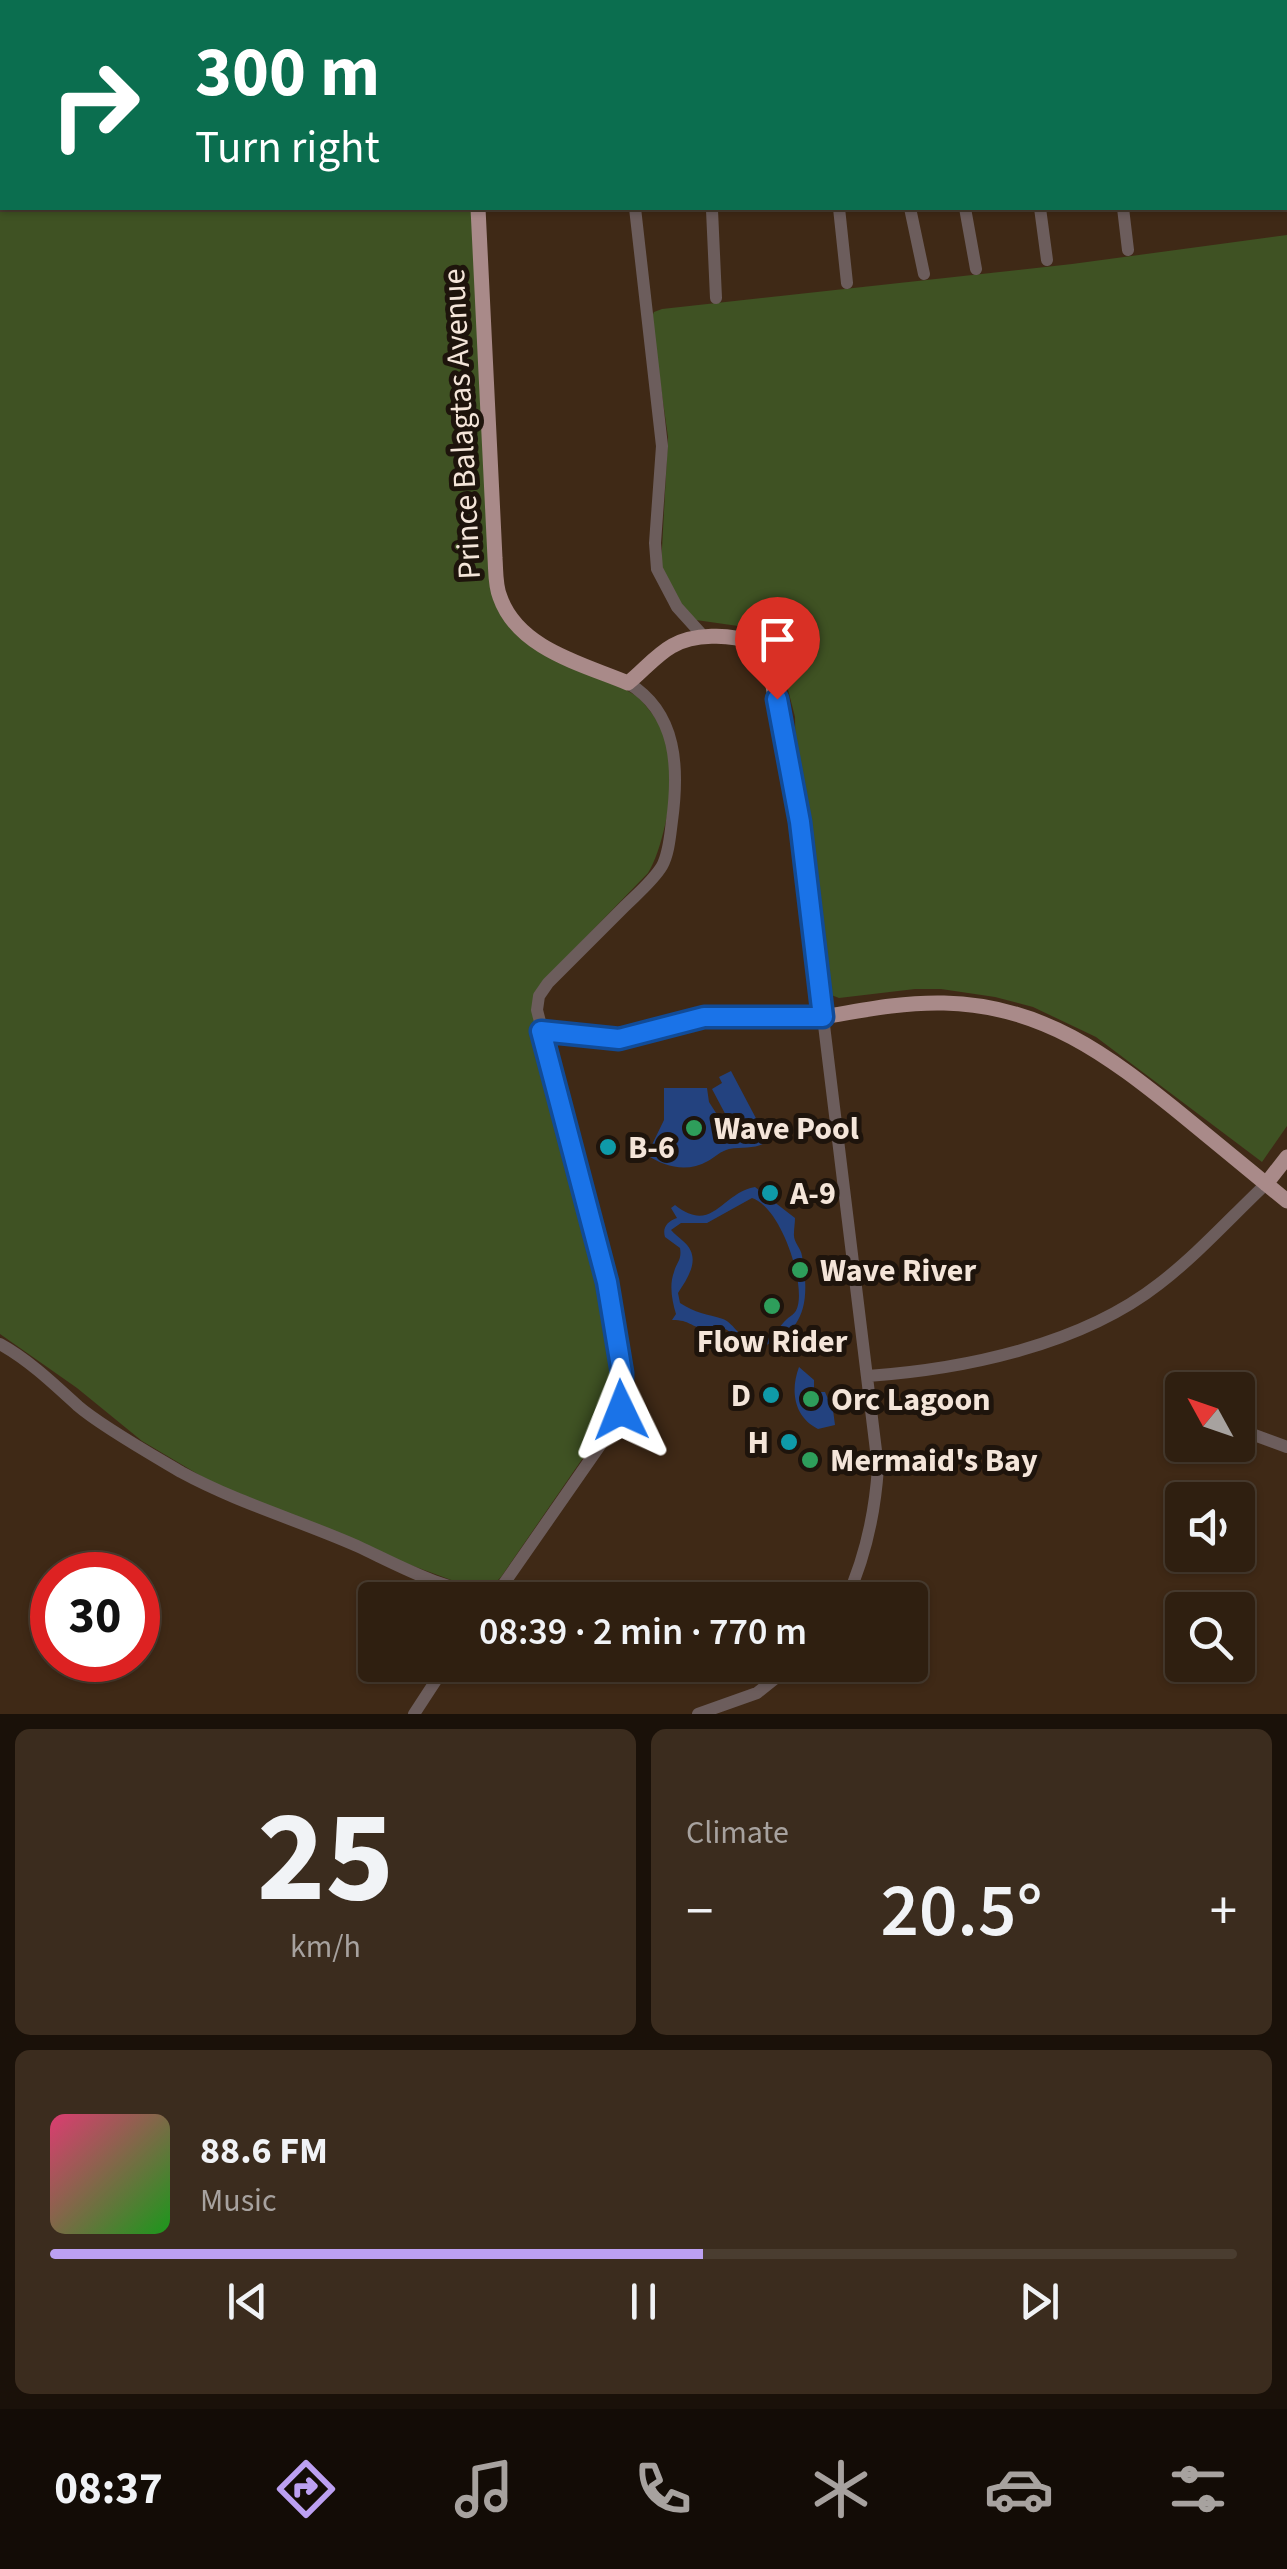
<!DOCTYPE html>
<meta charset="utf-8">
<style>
:root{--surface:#2f1f10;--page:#3b2c1e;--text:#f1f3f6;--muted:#a7a29f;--line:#4a3d30;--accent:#bca0f2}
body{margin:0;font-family:"Source Sans 3",sans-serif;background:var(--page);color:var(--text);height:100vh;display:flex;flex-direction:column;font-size:38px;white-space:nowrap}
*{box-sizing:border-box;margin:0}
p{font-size:32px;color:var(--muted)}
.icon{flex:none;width:55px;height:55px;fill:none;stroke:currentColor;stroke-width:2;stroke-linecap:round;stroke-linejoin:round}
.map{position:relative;height:1714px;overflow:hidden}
.side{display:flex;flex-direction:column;gap:15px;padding:15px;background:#1a1109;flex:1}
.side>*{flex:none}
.banner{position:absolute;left:0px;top:0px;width:1288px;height:210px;box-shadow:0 2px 8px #0004,0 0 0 2px var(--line);background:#0b6e4f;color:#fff;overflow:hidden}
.needle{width:65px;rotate:310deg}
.buttons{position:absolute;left:1165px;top:1372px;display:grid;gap:20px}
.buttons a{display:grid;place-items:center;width:90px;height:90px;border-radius:10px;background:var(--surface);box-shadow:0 2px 8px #0004,0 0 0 2px var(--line);font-size:50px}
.speed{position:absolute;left:30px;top:1552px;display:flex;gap:20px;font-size:50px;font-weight:700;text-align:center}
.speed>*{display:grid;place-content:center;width:130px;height:130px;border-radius:50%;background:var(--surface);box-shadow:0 2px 8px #0004,0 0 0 2px var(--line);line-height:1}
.speed .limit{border:15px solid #d22;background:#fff;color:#111}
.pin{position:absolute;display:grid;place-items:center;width:85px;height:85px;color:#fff;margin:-102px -42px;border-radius:50% 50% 50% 0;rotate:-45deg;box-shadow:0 0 10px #0007}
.pin .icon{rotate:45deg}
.me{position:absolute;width:110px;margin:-55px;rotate:358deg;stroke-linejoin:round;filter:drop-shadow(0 0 8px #0008)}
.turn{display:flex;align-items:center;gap:35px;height:210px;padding:0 30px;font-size:45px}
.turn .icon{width:130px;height:130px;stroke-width:2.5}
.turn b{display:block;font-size:70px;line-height:85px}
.big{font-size:75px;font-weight:600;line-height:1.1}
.side .tile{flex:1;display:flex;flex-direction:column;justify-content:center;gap:15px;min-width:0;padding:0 35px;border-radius:15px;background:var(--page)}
.side .dial{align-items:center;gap:0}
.dial b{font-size:130px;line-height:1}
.song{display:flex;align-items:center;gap:30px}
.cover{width:120px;height:120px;border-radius:15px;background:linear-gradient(135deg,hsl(340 70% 55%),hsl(120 70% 35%))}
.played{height:10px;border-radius:5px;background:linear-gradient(90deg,var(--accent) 55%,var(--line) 55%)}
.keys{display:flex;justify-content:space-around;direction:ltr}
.heat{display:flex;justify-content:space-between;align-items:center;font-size:55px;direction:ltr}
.side .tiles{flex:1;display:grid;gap:15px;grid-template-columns:1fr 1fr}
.tile:last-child{grid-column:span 2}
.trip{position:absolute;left:358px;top:1582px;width:570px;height:100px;border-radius:10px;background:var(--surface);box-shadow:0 2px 8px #0004,0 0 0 2px var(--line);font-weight:600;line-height:100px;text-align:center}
.menu{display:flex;height:160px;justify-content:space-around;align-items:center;background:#130c06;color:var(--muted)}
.menu .icon{width:70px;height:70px}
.menu .active{color:var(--accent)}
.menu b{font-size:45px;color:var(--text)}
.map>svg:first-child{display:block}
.green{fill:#3f5223}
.water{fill:#23427f;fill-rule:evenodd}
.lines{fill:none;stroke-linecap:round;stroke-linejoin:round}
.minor{stroke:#6c5d5c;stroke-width:12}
.major{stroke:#a98a89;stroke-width:15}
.route-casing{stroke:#114b97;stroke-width:25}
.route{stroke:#1a73e8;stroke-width:18}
.leisure-dot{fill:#2e9e5b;stroke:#1e140c;stroke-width:4}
.culture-dot{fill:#0f9aa8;stroke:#1e140c;stroke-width:4}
.labels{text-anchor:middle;stroke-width:10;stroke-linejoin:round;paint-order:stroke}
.street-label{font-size:32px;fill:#f4e5d9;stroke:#1e140c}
.poi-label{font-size:32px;font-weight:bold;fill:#f4e5d9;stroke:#1e140c;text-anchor:start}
</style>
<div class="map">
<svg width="1287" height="1714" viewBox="0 0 1287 1714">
<rect width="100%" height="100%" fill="#3f2916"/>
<!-- green -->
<path class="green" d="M 0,0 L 490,0 L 2,2 L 2,208 L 472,208 L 503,616 L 638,697 C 654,714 669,735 672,758 C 675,786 663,850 648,873 L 547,977 L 537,1023 L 601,1290 L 616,1384 L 616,1399 L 609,1420 L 501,1577 L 493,1585 L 473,1588 L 288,1520 L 206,1479 L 142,1441 L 77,1388 L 0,1334 Z
M 1287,235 L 1287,1126 L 1262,1162 L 1096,1037 L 1033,1007 L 995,997 L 941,989 L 915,989 L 839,998 L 826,993 L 796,781 L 795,717 L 782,666 L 772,644 L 752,628 L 696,620 L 681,606 L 661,567 L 668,437 L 651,318 L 654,312 L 662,309 L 1072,264 Z"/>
<!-- water -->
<path class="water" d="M 731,1071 L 768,1141 C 755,1150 744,1146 729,1149 C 721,1151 715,1157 708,1161 C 687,1173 665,1167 647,1155 L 664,1120 L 664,1088 L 707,1088 L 709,1102 L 725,1127 L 729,1128 L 730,1123 L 712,1089 L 722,1083 L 719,1077 Z
M 755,1187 L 795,1218 C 795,1223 794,1228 794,1233 C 793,1243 801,1247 802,1256 C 813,1315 798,1343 737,1352 L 736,1343 L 739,1341 C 722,1323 724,1329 703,1328 C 690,1327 691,1320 672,1320 L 676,1314 C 672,1301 669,1285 674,1272 C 677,1261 682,1260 680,1248 L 665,1237 C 662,1227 668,1221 677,1218 L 671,1208 L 675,1205 C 713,1235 721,1193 755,1187 ZM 752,1198 C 780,1207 804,1278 798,1305 C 796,1315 790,1315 784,1322 C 775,1332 770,1342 753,1341 C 740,1340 735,1324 723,1319 C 707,1314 695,1313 680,1303 L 678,1293 C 689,1276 702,1257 683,1241 C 679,1237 674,1234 671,1230 L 681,1223 L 707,1223 Z
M 799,1367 L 814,1380 L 814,1392 L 825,1392 L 833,1410 L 835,1425 L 818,1429 C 794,1417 790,1391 799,1367 Z"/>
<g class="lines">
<!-- minor -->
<path class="minor" d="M 627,0 L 627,2
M 1148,0 L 1156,2
M 837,2 L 838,0
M 1035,2 L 1035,0
M 635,208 L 662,446 L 655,543 L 657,569 L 677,607 L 705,638
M 839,208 L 847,283
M 910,208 L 924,274
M 965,208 L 976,269
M 1040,208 L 1047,260
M 1123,208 L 1128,250
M 712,210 L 716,298
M 541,1031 L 619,1039 L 703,1017 L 823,1017 L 878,1467 C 875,1514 866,1556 846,1600
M 0,1344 C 29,1360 54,1384 78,1406 C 101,1426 154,1456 181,1472 C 238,1503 298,1520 357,1546 C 400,1566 445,1592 493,1594 L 503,1585 L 617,1421 L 623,1400 L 623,1387 L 607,1282 L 537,1010 L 539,996 L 548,983 C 573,958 599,932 625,906 C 637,894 653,881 662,866 C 669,853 670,836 672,821 C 679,769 678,713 628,683
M 868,1376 C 965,1369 1081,1345 1159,1284 C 1197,1255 1231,1217 1266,1184
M 1238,1429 L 1287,1447
M 414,1714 L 446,1665
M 698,1714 L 757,1693 L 792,1665"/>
<!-- major -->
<path class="major" d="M 496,2 L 497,0
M 478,208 L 495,558 C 496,571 495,585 500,597 C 518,649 583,664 628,683 C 643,671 656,655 672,646 C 692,634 731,633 752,643 C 760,646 764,654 768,661 L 800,821 L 823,1017 C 864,1010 903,1002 944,1003 C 1042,1005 1108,1055 1181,1114 C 1216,1143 1252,1172 1287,1201
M 1266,1184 L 1287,1157"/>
</g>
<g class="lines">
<defs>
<path id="route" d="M 621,1410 L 622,1373 L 607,1282 L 541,1031 L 619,1039 L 704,1017 L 823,1017 L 800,822 L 777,699"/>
</defs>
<!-- route casing -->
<use href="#route" class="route-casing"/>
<!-- route -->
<use href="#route" class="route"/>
</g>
<!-- markers -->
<g class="leisure-dot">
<circle cx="694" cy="1128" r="10"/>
<circle cx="800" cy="1270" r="10"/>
<circle cx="772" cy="1306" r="10"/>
<circle cx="811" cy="1399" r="10"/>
<circle cx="810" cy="1460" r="10"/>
</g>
<g class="culture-dot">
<circle cx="608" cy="1147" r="10"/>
<circle cx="770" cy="1193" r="10"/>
<circle cx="771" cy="1395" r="10"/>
<circle cx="789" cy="1442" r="10"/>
</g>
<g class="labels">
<!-- street labels -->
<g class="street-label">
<text transform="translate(461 424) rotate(-93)" y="11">Prince Balagtas Avenue</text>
</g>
<!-- poi labels -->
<g class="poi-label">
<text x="714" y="1139">Wave Pool</text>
<text x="628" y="1158">B-6</text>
<text x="790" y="1204">A-9</text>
<text x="820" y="1281">Wave River</text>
<text x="772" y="1352" text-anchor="middle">Flow Rider</text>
<text x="751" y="1406" text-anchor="end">D</text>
<text x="831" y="1410">Orc Lagoon</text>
<text x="769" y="1453" text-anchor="end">H</text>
<text x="830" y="1471">Mermaid's Bay</text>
</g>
</g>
</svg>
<div class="buttons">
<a><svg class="needle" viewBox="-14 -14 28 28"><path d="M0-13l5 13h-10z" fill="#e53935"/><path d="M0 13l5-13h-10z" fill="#a7a29f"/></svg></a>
<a><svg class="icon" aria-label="sound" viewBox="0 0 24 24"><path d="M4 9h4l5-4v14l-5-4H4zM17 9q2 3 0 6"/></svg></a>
<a><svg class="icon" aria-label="search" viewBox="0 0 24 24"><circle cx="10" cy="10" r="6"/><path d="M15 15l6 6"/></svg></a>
</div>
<div class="speed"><div class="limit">30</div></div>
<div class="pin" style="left:777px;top:699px;background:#d93025"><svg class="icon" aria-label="arrive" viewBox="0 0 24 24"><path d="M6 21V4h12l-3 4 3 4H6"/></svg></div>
<svg class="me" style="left:621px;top:1410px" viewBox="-20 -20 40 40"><path d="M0-17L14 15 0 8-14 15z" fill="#1a73e8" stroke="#fff" stroke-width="4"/></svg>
<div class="trip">08:39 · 2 min · 770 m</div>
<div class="banner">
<div class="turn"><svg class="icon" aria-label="right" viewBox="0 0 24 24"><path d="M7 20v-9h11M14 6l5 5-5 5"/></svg><div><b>300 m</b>Turn right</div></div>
</div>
</div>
<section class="side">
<div class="tiles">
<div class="tile dial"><b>25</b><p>km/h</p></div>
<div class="tile"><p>Climate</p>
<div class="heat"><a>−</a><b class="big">20.5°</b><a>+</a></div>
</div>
<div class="tile">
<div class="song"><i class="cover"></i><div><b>88.6 FM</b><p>Music</p></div></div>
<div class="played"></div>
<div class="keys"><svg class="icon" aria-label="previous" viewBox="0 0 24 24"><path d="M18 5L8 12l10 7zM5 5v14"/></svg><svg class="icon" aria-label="pause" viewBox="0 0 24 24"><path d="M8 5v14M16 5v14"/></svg><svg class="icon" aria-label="next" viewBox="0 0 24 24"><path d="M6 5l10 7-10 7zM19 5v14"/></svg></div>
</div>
</div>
</section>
<nav class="menu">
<b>08:37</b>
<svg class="icon active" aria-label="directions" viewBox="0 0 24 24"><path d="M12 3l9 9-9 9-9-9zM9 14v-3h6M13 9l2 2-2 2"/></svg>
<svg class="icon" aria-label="music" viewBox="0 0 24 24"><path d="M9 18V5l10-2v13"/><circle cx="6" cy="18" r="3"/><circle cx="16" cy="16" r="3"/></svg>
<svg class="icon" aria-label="phone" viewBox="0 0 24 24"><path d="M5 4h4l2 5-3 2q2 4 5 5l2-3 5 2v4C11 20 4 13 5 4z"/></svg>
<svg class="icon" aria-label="climate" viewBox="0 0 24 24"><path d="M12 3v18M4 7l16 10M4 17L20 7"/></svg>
<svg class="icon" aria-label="car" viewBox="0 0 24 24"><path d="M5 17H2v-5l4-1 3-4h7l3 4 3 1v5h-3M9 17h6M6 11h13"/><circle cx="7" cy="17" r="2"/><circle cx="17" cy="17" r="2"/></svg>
<svg class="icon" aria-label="filters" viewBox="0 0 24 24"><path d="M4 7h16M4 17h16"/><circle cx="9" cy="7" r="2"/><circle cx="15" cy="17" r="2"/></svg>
</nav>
